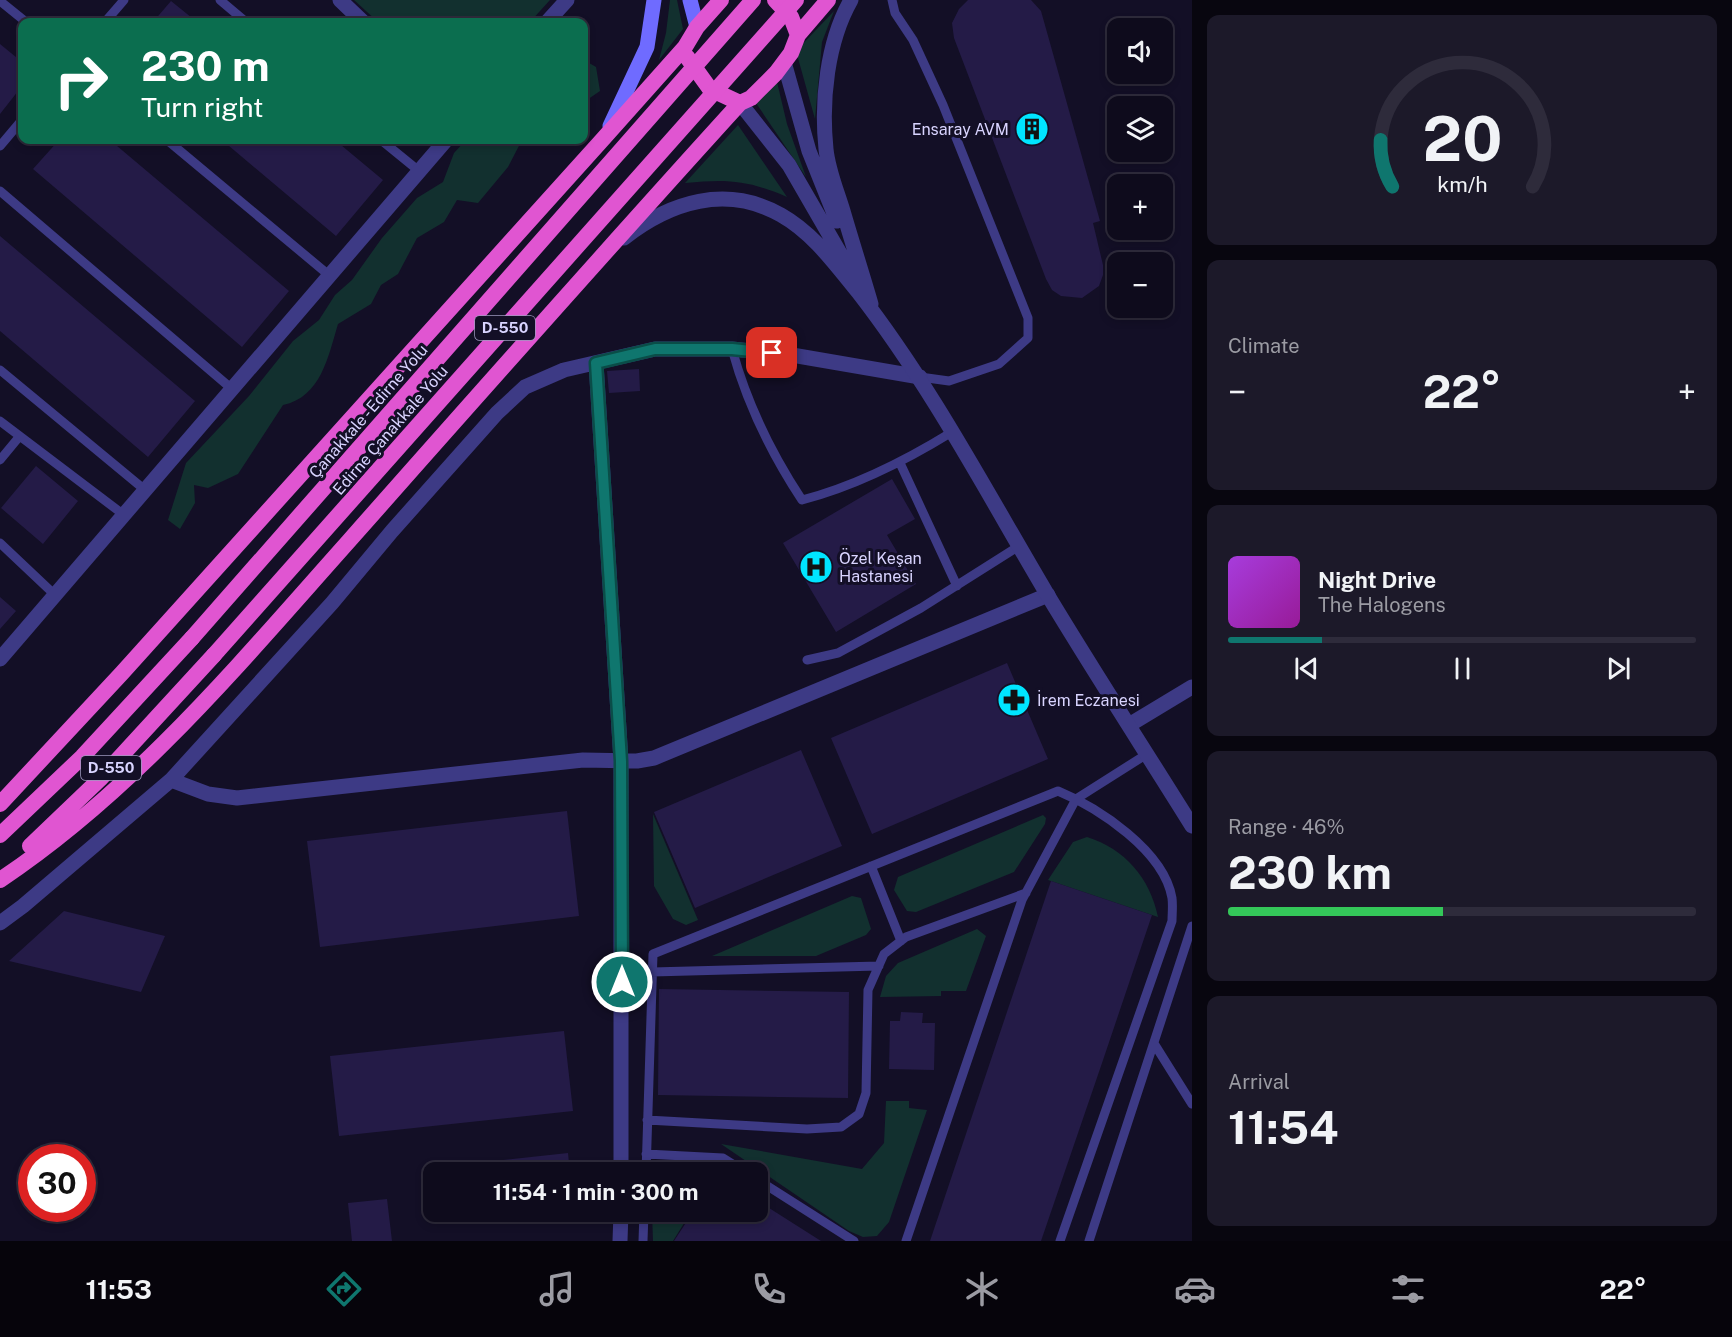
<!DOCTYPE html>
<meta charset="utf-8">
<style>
:root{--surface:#0e0b1c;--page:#1c1929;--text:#f1f3f6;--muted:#9b9ba3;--line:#2e2b3b;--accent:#0f766e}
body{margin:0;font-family:"Public Sans",sans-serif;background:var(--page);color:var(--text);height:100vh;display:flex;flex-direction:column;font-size:22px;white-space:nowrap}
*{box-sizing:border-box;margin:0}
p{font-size:20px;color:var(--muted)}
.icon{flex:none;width:33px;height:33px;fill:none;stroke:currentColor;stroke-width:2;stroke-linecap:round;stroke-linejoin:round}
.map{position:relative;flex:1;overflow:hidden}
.drawer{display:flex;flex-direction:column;gap:15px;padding:15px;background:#08060f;width:540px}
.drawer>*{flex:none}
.banner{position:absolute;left:18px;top:18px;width:570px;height:126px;border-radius:12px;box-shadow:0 3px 9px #0003,0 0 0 2px var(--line);background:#0b6e4f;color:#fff;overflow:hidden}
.controls{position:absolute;left:1107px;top:18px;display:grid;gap:12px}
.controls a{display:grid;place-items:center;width:66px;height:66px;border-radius:12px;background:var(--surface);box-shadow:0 3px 9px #0003,0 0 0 2px var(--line);font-size:30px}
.speed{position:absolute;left:18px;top:1144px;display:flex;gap:12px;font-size:30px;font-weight:700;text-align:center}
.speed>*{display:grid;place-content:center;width:78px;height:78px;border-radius:50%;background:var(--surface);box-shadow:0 3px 9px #0003,0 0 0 2px var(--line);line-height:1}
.speed .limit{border:9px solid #d22;background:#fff;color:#111}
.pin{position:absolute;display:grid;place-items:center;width:51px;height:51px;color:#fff;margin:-26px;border-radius:12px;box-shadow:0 3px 9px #0006}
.me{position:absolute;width:66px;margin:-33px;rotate:0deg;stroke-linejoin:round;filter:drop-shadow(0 0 4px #0008)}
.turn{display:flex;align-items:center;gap:21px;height:126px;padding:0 24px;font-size:27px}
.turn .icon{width:78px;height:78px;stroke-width:2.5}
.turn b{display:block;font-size:42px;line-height:51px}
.big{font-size:45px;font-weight:700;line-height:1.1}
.drawer .card{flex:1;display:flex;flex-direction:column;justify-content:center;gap:9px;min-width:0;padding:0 21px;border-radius:12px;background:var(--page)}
.drawer .dial{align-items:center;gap:0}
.dial svg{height:156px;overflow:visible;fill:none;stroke:var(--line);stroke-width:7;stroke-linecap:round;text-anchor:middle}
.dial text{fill:var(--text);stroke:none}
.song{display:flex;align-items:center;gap:18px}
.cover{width:72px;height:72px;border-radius:9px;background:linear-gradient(135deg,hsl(280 70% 55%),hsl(300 70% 35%))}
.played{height:6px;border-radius:3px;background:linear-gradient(90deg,var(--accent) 20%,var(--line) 20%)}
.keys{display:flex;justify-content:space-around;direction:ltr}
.heat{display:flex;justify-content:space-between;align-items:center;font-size:33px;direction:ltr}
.charge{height:9px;border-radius:4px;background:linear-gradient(90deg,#34c759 46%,var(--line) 0)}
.trip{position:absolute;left:423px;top:1162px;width:345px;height:60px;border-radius:12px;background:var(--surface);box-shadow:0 3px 9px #0003,0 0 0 2px var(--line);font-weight:700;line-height:60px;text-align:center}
.menu{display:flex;height:96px;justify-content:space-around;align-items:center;background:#06040b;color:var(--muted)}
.menu .icon{width:42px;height:42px}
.menu .selected{color:var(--accent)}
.menu b{font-size:27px;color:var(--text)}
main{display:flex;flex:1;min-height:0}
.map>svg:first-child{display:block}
.green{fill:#12302f}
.building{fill:#241b47}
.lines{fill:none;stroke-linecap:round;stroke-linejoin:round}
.service{stroke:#3d3a85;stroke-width:9}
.minor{stroke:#3d3a85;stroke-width:15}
.tertiary{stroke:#3d3a85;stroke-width:15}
.secondary{stroke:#6f6bff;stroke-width:15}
.trunk{stroke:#e055d1;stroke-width:16}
.trunk-bridge{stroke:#e055d1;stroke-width:16}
.route-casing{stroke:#0a4d48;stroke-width:15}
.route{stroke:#0f766e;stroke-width:10}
.labels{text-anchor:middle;stroke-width:6;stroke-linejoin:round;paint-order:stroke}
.shield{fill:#130f26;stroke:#9e99be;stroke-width:1.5}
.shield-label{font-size:15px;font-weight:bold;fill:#d9d4ff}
.poi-label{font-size:16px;fill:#d9d4ff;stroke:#130f26;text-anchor:start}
.street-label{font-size:16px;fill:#d9d4ff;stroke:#130f26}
</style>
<main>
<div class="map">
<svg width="1192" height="1241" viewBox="0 0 1192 1241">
<rect width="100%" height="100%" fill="#130f26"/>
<!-- green -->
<path class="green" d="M 354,0 L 550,0 L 530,22 L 378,22 Z
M 670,0 L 677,0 L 683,29 L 659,60 L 666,33 Z
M 834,11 L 822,42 L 815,119 L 796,51 Z
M 584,60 L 596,67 L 600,91 L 584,102 Z
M 777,82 L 787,124 L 806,177 L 756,103 Z
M 738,125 L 787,197 C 747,180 728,179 685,183 Z
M 466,140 L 522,140 L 508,167 L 478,203 L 457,200 L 444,222 L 417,238 L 398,274 L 381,285 L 371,304 L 338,324 C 328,357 321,397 283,405 L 238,474 L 208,488 L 194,485 L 195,503 L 180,529 L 168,520 L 186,463 L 249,396 L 293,341 L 319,320 L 335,295 L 352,280 L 382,238 L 417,198 L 443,182 L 454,153 Z
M 653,814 L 698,920 L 686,925 L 673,919 L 654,886 Z
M 1043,815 L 1046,818 L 1045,824 L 1014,872 L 916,912 L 907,911 L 894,890 L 898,877 Z
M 1087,837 C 1125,849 1150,878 1158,917 L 1048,880 L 1073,842 Z
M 852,896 L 861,898 L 871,929 L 866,935 L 816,956 L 712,956 Z
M 977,929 L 986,936 L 966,991 L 941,991 L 941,996 L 880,997 L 886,976 L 898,963 Z
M 886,1101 L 909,1101 L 909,1108 L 927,1110 L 889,1222 L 877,1236 L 863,1237 L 849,1231 L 721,1144 L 862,1169 L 884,1143 Z
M 652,1212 L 691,1212 L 673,1241 L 653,1241 Z"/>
<!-- building -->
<path class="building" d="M 968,0 L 1031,0 L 1041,11 L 1100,221 L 1093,223 L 1103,265 L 1103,275 L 1099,286 L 1082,298 L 1061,296 L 1052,290 L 1046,279 L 954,38 L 952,23 L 959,9 Z
M 171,1 L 197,22 L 153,22 Z
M 0,44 L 22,62 L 22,86 L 0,114 Z
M 59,140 L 110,140 L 289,291 L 242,347 L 33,169 Z
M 222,140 L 335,140 L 383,180 L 336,236 Z
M 0,236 L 195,401 L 148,457 L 0,331 Z
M 639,369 L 640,391 L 609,393 L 607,371 Z
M 36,466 L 78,501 L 43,544 L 1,508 Z
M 892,479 L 915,519 L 887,535 L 916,584 L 836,632 L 783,543 Z
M 0,597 L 16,611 L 0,629 Z
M 1007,663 L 1048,759 L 872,834 L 831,738 Z
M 801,750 L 842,846 L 695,908 L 654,812 Z
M 567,811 L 579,916 L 320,947 L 307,841 Z
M 1051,881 L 1152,915 L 1101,1066 L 1041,1241 L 930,1241 Z
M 64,911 L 165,936 L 141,992 L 9,961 Z
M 659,989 L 849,992 L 848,1098 L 658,1095 Z
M 901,1012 L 923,1013 L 922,1023 L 935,1023 L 934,1070 L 889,1069 L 890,1021 L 900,1021 Z
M 564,1031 L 573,1111 L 339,1136 L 330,1056 Z
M 568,1153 L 570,1173 L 478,1173 L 477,1163 Z
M 387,1199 L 392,1241 L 352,1241 L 348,1203 Z
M 758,1201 L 821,1241 L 674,1241 L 693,1212 L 758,1212 Z"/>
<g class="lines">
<!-- service -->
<path class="service" d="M 220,0 L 246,22
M 892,0 L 895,13 L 913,40 L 943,105 L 1028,318 L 1028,338 L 999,364 L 949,381 L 920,377
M 0,1 L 26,22
M 105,22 L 124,0
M 167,140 L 330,276
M 381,140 L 419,171
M 0,146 L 22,120
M 0,191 L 232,389
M 732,349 C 747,404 771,453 802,500 C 856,486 905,461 952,432
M 0,370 L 145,490
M 0,421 L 124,515
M 0,460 L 19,437
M 900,463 L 957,586
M 0,543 L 55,595
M 807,660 L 838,653 L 921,608 L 1019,546
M 871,866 L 901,941
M 652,972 L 879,966
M 1155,1045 L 1192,1104
M 647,1120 L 807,1129 L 841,1127 L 859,1114 L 866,1093 L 868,990 L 884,954 L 906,937 L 1026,893
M 646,1154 L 723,1158 L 747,1173
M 646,1173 L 653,954 L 1058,791 C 1099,808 1164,851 1172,898 C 1173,906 1172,914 1172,921 L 1060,1241
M 758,1180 L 854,1241
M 643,1241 L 644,1212
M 906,1241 L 1022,900 L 1076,799 L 1147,754
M 1089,1241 L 1192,926"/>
<!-- minor -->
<path class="minor" d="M 340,0 L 363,22
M 547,22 L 567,0
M 596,363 L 621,761 L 621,1173
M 0,659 L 446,140
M 1129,725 L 1192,687
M 171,780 L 208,794 L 237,798 L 583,760 L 637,761 L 654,758 L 1048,595
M 0,923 L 23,906 L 171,780 L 332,603 L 392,531 L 497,413 L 525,387 L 564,370 L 655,349 L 732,349 L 792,355 L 920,377
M 620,1241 L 621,1212"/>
<!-- tertiary -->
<path class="tertiary" d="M 851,0 C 827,42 821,101 826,149 C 828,170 837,191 843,211 C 852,242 862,273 871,304
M 784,62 L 809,151 L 837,221
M 740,103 L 789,165 L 852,274
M 624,238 C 670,202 726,184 781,215 C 813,233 835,264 858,292 C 931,386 986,491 1047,594 C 1094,672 1144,749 1192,826"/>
<!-- secondary -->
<path class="secondary" d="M 690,0 L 697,27
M 610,126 L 647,47 L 654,0"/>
<!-- trunk -->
<path class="trunk" d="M 775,0 L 791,17 L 798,35
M 687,57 L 710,89 L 740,103
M 0,804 L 122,673 L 603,139 L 685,47 L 697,27 L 721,0
M 0,835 L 82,757 L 192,638
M 30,846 L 100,779 L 214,655
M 0,880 C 136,789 240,663 348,542 C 478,395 608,248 740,103 L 751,98 L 776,73 L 791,53 L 798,35 L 828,0"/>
<!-- trunk-bridge -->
<path class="trunk-bridge" d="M 192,638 L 753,0
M 214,655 L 796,0"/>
</g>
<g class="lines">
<defs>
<path id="route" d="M 622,982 L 621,761 L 596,363 L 655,349 L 732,349 L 772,353"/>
</defs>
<!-- route casing -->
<use href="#route" class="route-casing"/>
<!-- route -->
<use href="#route" class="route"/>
</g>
<!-- icons -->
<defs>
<symbol id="building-disc" viewBox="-11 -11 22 22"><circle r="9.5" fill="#00e5ff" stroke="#130f26"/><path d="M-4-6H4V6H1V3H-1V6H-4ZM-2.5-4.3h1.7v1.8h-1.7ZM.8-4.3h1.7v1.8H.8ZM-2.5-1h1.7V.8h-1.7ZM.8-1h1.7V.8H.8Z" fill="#111"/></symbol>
<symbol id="hospital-disc" viewBox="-11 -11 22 22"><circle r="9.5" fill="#00e5ff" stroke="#130f26"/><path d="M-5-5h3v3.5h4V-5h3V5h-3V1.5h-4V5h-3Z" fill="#111"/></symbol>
<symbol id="pharmacy-disc" viewBox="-11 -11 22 22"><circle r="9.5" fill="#00e5ff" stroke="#130f26"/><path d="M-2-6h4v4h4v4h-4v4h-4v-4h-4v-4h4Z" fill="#111"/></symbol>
</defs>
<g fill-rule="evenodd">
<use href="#building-disc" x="1013" y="110" width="38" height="38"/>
<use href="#hospital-disc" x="797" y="548" width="38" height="38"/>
<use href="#pharmacy-disc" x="995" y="681" width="38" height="38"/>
</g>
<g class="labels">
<!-- shield labels -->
<g class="shield">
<rect x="475" y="316" width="60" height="24" rx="4.5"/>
<rect x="81" y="756" width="60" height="24" rx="4.5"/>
</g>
<g class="shield-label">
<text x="505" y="333">D-550</text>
<text x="111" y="773">D-550</text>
</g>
<!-- poi labels -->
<g class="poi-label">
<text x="1009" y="135" text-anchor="end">Ensaray AVM</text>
<text x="839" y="564">Özel Keşan<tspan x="839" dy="18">Hastanesi</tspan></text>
<text x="1037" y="706">İrem Eczanesi</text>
</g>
<!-- street labels -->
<g class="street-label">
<text transform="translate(368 411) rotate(-49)" y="6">Çanakkale - Edirne Yolu</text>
<text transform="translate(390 430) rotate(-49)" y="6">Edirne Çanakkale Yolu</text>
</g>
</g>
</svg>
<div class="controls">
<a><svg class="icon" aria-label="sound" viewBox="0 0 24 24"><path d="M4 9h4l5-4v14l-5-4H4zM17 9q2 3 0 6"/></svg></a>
<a><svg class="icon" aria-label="layers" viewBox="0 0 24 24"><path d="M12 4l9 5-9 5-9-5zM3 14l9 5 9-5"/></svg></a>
<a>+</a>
<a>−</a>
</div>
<div class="speed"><div class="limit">30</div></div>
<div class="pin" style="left:772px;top:353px;background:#d93025"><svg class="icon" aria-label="arrive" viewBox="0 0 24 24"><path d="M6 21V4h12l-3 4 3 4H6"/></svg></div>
<svg class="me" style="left:622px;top:982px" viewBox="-20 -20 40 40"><circle r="17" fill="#0f766e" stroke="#fff" stroke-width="3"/><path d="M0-11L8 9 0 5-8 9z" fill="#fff"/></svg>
<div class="trip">11:54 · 1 min · 300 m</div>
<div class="banner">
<div class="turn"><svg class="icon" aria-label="right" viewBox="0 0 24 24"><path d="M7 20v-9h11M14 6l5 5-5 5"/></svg><div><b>230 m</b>Turn right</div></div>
</div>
</div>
<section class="drawer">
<div class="card dial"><svg viewBox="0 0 100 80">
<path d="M14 69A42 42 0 1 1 86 69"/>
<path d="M14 69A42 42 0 0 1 8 45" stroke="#0f766e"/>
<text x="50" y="56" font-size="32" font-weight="700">20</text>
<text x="50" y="72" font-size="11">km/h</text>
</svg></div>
<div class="card"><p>Climate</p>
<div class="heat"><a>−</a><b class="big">22°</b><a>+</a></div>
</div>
<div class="card">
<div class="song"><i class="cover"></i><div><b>Night Drive</b><p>The Halogens</p></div></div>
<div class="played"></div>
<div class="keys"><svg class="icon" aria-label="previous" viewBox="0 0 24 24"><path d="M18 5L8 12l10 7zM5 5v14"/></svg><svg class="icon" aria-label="pause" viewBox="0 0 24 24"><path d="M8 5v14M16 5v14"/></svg><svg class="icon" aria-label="next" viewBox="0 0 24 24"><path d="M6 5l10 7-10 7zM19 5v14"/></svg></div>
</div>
<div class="card"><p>Range · 46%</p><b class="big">230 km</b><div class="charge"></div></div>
<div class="card"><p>Arrival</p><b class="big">11:54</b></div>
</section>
</main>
<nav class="menu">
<b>11:53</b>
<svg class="icon selected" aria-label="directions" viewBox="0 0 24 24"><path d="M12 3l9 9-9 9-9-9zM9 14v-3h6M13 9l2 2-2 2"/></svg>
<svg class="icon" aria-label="music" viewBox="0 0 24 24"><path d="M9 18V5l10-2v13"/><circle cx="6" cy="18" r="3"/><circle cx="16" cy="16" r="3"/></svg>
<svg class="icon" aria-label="phone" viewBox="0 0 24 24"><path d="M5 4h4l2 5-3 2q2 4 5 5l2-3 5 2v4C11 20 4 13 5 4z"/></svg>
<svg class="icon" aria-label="climate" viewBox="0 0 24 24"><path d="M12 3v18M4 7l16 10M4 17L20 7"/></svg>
<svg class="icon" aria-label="car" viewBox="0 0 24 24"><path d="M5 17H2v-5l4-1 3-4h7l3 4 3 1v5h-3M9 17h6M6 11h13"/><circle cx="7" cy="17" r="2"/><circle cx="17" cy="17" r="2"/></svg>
<svg class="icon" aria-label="filters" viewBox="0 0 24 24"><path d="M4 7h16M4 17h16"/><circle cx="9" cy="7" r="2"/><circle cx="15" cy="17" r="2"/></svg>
<b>22°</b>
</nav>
